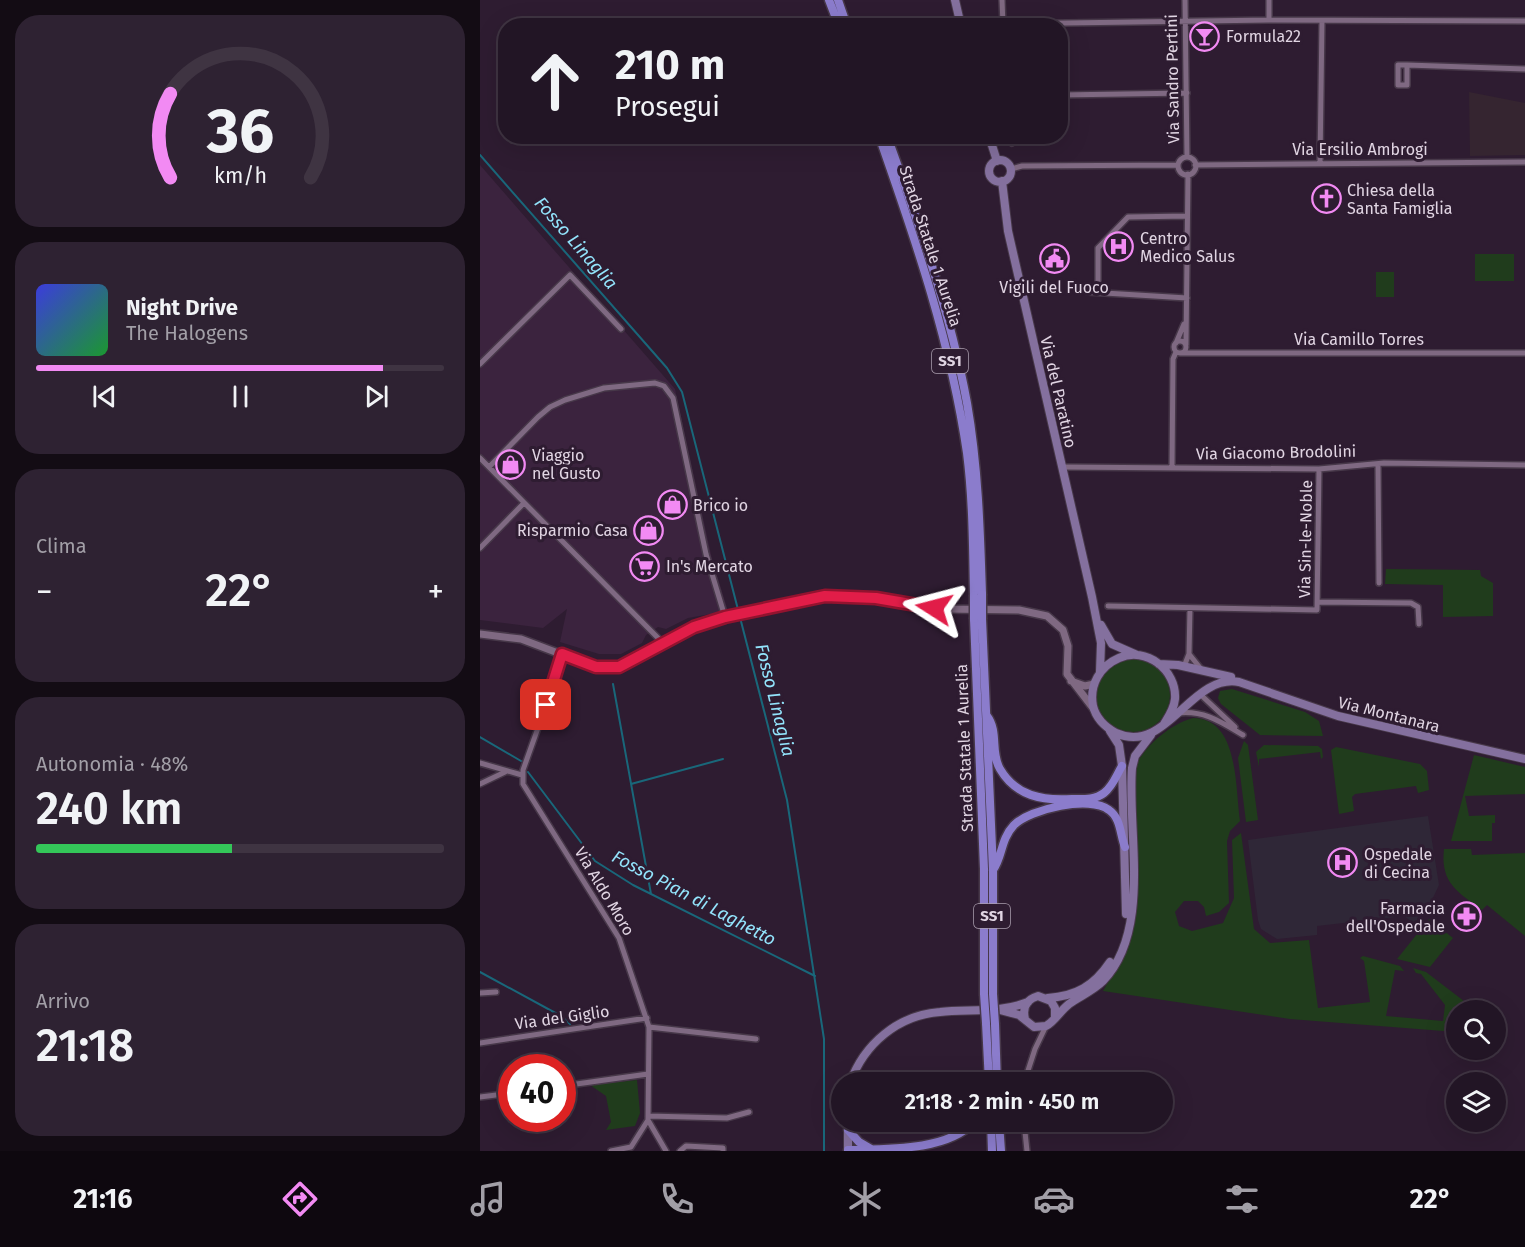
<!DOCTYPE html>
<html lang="it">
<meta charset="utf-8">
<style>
:root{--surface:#221525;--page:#2e2232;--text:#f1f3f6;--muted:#a29fa7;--line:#3f3442;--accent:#f28af3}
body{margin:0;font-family:"Fira Sans",sans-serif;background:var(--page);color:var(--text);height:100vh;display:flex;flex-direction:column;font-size:22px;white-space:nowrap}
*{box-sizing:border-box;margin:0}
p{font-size:20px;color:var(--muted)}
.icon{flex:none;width:33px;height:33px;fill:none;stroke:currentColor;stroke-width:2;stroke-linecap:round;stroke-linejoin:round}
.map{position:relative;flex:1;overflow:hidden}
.side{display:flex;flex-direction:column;gap:15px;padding:15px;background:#130c14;width:480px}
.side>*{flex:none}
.guide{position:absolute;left:18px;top:18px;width:570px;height:126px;border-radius:24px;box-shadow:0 6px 24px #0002,0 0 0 2px var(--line);background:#221525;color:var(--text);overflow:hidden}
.tools{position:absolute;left:966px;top:1000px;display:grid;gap:12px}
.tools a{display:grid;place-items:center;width:60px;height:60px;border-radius:50%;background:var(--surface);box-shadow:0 6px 24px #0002,0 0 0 2px var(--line);font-size:30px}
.speed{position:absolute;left:18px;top:1054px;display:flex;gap:12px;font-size:30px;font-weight:700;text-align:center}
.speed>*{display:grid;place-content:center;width:78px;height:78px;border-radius:50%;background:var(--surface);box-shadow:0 6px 24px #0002,0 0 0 2px var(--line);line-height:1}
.speed .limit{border:9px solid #d22;background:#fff;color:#111}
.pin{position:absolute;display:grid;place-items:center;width:51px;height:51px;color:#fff;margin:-26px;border-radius:12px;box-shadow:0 3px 9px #0006}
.me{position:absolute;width:66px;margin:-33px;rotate:279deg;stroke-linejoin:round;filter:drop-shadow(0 0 4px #0008)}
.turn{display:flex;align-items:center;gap:21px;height:126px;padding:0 18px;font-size:27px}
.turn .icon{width:78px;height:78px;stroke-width:2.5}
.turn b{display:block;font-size:42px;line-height:51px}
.big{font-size:45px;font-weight:600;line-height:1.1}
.side .card{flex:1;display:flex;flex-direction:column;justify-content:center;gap:9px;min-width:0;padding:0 21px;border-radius:24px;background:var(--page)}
.side .dial{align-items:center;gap:0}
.dial svg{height:156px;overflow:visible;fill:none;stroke:var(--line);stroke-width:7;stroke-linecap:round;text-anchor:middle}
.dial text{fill:var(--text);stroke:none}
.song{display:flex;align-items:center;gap:18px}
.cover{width:72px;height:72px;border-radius:9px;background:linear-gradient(135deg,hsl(240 70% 55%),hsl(130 70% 35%))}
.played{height:6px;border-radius:3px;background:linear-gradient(90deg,var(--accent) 85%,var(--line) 85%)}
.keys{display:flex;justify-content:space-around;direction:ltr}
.heat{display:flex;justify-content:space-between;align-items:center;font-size:33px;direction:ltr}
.charge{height:9px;border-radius:4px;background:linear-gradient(90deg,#34c759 48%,var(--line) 0)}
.trip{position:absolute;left:351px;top:1072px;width:342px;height:60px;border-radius:30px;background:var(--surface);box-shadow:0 6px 24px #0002,0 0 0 2px var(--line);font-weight:600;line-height:60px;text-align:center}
.tab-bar{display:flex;height:96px;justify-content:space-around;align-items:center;background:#0e080f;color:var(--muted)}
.tab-bar .icon{width:42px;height:42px}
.tab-bar .active{color:var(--accent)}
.tab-bar b{font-size:27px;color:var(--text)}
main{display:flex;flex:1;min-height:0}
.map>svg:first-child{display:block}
.built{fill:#3b233e}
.education{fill:#352530}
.medical{fill:#2f2737}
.green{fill:#203c1c}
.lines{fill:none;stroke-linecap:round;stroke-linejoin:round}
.stream{stroke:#19677a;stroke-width:2}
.minor-casing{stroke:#473849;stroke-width:8}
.tertiary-casing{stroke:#473849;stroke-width:10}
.secondary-casing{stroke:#473849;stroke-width:10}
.trunk-casing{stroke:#473849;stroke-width:11}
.minor{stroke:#7f6982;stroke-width:5}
.tertiary{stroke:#7f6982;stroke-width:7}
.secondary{stroke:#84709e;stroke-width:8}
.trunk{stroke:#8b7ccc;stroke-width:8}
.trunk-bridge-casing{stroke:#473849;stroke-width:11;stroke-linecap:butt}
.trunk-bridge{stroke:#8b7ccc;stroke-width:8}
.route-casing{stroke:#92132f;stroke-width:15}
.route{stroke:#e11d48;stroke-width:10}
.labels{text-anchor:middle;stroke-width:6;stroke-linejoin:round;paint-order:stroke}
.shield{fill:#2e1c31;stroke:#ab9eae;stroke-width:1.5}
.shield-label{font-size:15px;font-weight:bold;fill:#e1d5e3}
.poi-label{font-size:16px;fill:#e1d5e3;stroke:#2e1c31;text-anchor:start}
.street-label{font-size:16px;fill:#e1d5e3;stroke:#2e1c31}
.water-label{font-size:18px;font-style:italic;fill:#93e4fc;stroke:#2e1c31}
</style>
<main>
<section class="side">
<div class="card dial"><svg viewBox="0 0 100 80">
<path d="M14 69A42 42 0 1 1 86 69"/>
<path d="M14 69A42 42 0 0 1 14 26" stroke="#f28af3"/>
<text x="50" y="56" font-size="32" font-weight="700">36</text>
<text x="50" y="72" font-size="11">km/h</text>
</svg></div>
<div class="card">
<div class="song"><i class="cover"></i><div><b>Night Drive</b><p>The Halogens</p></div></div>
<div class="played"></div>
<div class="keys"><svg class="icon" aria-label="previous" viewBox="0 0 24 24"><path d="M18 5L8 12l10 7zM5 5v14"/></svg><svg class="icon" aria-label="pause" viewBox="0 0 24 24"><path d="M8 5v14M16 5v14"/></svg><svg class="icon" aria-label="next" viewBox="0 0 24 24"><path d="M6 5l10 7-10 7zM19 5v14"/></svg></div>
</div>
<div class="card"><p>Clima</p>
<div class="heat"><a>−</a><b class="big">22°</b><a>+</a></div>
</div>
<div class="card"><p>Autonomia · 48%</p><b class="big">240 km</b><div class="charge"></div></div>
<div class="card"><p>Arrivo</p><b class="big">21:18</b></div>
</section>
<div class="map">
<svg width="1045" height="1151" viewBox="0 0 1045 1151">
<rect width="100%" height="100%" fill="#2e1c31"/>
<!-- built -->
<path class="built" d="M 0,165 L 195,389 L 232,559 L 248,611 L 208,618 L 186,629 L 178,627 L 166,635 L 162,643 L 141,654 L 119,654 L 80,642 L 87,609 L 63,628 L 0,620 Z"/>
<!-- education -->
<path class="education" d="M 989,92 L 1045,103 L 1045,155 L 990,156 Z"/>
<!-- medical -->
<path class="medical" d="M 948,816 L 959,885 L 950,904 L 935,924 L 924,916 L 837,926 L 837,935 L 797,939 L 781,929 L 778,920 L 768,840 Z"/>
<!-- green -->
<path class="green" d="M 995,254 L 1034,254 L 1034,281 L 995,281 Z
M 896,272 L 914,272 L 914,297 L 896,297 Z
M 906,569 L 1000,570 L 1001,576 L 1013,583 L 1013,616 L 963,617 L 963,585 L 905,584 Z
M616 695a37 37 0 1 1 74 0a37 37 0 1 1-74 0Z
M 752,689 L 825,712 L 839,721 L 843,736 L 780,735 L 741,704 L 738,698 L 740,691 Z
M 713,718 C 759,718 755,787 760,821 L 750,831 L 747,841 L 749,903 L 739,912 L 726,916 L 724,907 L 718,901 L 704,901 L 695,912 L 699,926 L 712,931 L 743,923 L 754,898 L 752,840 L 761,833 L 774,929 L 790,943 L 829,940 L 838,1008 L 890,1002 L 884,961 L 880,958 L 883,956 L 920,966 L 924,971 L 915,970 L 906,1016 L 963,1021 L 965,1005 L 941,974 L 936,973 L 933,968 L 946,972 L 997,1011 L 976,1011 L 976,1032 L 810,1019 L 623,991 L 647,949 L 653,931 L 654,769 C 663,747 690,724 713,718 Z
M 764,741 L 768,745 L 778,820 L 766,822 L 758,758 Z
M 784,745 L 838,746 L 842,749 L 843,757 L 841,759 L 840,752 L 779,759 L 779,767 L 776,752 Z
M 856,747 L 940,764 L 947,771 L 949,790 L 938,793 L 936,786 L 875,794 L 872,797 L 874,811 L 859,814 L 851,750 Z
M 994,755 L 1045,767 L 1045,794 L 985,796 L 989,816 L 1015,815 L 1015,823 L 1012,823 L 1012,841 L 971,841 Z
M 964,849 L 991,849 L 992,855 L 1045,853 L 1045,936 L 1007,905 L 1002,910 C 978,892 960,883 964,849 Z
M 949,919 L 973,938 L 950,967 L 917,959 Z
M 157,1080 L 160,1113 L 155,1126 L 126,1130 L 131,1122 L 126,1096 L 110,1085 Z"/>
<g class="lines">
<!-- stream -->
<path class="stream" d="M 0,155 L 187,368 L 202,392 L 307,800 L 344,1039 L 344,1151
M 133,684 L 171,894
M 0,737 L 41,761
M 48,772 L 115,861 L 153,885 L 335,976
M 151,784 L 243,759
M 0,972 L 81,1016 L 90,1024"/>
<defs>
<path id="minor" d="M 522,0 L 523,25
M 705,0 L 707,157
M 789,0 L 789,20
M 523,24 L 789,20 L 1045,21
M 927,65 L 927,85 L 918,85 L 918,65 L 927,65 L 1045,69
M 580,95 L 707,93
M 528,136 L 532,143
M698 166a9 9 0 1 1 18 0a9 9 0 1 1-18 0Z
M 840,163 L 842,21
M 715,165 L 1045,162
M 531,169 L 542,166 L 698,165
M 608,292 L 707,298
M 618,292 L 618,248 L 648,217 L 707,216
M694 347a6 6 0 1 1 12 0a6 6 0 1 1-12 0Z
M 696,343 L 704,324
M 706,345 L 708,174
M 702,353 L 1045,353
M 0,364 L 90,275 L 141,329
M 0,458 L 183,643
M 898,464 L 899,583
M 9,467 L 58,417 L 70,407 L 85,400 L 124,388 L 175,383 L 184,386 L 193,398 L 226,554 L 245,617
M 583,467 L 839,469 L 904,463 L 1045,465
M 692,467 L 693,359 L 696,352
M 0,548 L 44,503
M 837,602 L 931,603 L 938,607 L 939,624
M 628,606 L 837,610 L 839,469
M 82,654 L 74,683 L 43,770 L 43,784 L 139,938 L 169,1027 L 168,1120 L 186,1151
M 709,654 L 721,669
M 701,665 L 705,664 L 709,654 L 710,608
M 721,695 L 755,727
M 698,713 C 724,710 741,722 763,735
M 0,763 L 42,775
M 0,784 L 25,772
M 0,993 L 16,992
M 169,1027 L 276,1039
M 0,1043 L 167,1018
M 544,1083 L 555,1049 L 566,1026
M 82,1086 L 168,1074
M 0,1097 L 32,1093
M 168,1116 L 247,1118 L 269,1112
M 544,1122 L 547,1151
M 131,1151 L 151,1147 L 168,1120
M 200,1151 L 206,1146 L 243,1148 L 243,1151"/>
<path id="tertiary" d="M 0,634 L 41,639 L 107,664 L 131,668 L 146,665 L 216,626 L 245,617 L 345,596 L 396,598 L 465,609 L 539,610 L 567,616 L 583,630 L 588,646 L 587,674 L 613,708
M 591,681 L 605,686 L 614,684"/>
<path id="secondary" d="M 475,0 L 481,26
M 509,136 L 517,161
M509 171a11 11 0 1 1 22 0a11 11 0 1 1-22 0Z
M 522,181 L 528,231 L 612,597 L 621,643 L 620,672
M 621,625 L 632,644 L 657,655
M 679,664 L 698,665 L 751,677
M 684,724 C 689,716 694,709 695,699 C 697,670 666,646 639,658 C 620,666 609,685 613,706 C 616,718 625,727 636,733 C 686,756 711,673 759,682 L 858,716 L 1045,759
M 630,731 L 639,745 L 642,766 L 646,914
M 568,998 C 596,996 614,986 630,962
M 516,1009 L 539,1015 L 554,1027 L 566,1026 C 575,1021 580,1011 589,1004 C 600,996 613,991 623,981 C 672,930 647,832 652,768 L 655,756 L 671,735
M 545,1019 C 542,1007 547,999 558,996 L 571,1001 L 575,1008 L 575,1017
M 370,1083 C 384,1044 418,1015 460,1012 C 489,1009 521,1013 548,1002
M 368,1122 L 368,1151"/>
<path id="trunk" d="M 349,0 L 359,26
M 358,0 L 367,26
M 399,136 C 436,241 471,343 487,453 C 493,500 493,547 494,595
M 407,136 C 439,224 470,311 487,403 C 498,466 500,529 502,594
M 494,619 L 504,869 L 504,994
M 502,619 L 513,870 L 513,994
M 507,716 C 519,732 510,752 520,769 C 536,796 562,801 592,799 C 603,799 615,800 624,793 C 633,786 636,776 642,766
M 513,870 C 523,856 520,840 534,825 C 550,809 610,795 629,810 C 641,818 640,835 645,847
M 506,1023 L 509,1083
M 515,1024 L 517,1083
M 511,1122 L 512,1151
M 519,1122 L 521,1151
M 368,1130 L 379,1142 L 391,1149
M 368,1150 C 408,1149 467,1151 494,1122"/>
</defs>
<!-- minor casing -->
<use href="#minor" class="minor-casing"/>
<!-- tertiary casing -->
<use href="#tertiary" class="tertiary-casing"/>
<!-- secondary casing -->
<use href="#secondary" class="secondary-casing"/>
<!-- trunk casing -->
<use href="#trunk" class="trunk-casing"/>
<!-- minor -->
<use href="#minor" class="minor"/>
<!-- tertiary -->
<use href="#tertiary" class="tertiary"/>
<!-- secondary -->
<use href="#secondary" class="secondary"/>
<!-- trunk -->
<use href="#trunk" class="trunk"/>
<defs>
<path id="trunk-bridge" d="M 502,594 L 502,619
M 494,595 L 494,619
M 504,994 L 506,1023
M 513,994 L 515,1024"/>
</defs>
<!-- trunk-bridge casing -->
<use href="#trunk-bridge" class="trunk-bridge-casing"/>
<!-- trunk-bridge -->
<use href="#trunk-bridge" class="trunk-bridge"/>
</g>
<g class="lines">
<defs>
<path id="route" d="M 66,705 L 82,654 L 116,667 L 139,667 L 214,627 L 245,617 L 345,596 L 396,598 L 454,608"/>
</defs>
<!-- route casing -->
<use href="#route" class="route-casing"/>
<!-- route -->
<use href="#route" class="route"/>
</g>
<!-- icons -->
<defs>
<symbol id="bar-ring" viewBox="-11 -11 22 22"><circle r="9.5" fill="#2e1c31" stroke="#f28af3" stroke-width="1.5"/><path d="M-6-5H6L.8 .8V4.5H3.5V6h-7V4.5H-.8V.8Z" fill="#f28af3"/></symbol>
<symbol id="church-ring" viewBox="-11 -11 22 22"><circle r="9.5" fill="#2e1c31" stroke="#f28af3" stroke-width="1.5"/><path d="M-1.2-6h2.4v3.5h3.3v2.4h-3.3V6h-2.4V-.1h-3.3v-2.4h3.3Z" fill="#f28af3"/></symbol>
<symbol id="hospital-ring" viewBox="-11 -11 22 22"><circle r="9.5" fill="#2e1c31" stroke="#f28af3" stroke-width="1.5"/><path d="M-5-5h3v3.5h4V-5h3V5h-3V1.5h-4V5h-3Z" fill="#f28af3"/></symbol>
<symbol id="civic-ring" viewBox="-11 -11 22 22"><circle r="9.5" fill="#2e1c31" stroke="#f28af3" stroke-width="1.5"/><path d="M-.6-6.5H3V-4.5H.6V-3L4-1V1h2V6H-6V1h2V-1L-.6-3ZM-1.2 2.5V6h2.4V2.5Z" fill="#f28af3"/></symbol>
<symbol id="shop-ring" viewBox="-11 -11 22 22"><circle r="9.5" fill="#2e1c31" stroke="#f28af3" stroke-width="1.5"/><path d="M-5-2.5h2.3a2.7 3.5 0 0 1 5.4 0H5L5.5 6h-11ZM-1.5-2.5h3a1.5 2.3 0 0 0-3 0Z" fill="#f28af3"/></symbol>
<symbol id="supermarket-ring" viewBox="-11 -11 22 22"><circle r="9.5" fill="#2e1c31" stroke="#f28af3" stroke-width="1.5"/><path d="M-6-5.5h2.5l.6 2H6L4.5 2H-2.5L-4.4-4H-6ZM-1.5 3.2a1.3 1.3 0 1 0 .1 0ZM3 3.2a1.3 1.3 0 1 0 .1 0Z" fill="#f28af3"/></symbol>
<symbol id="pharmacy-ring" viewBox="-11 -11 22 22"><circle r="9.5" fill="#2e1c31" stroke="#f28af3" stroke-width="1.5"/><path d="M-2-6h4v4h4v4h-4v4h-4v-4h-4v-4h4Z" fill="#f28af3"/></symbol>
</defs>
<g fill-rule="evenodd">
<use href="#bar-ring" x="708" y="20" width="33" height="33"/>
<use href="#church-ring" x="830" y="182" width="33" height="33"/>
<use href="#hospital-ring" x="622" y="230" width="33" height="33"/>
<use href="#civic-ring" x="558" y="242" width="33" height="33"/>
<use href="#shop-ring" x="14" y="448" width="33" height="33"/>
<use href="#shop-ring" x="176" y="488" width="33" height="33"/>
<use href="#shop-ring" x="152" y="514" width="33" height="33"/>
<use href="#supermarket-ring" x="148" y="550" width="33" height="33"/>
<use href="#hospital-ring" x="846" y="846" width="33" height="33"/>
<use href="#pharmacy-ring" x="970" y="900" width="33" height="33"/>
</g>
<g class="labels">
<!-- shield labels -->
<g class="shield">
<rect x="452" y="349" width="36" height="24" rx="4.5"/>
<rect x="494" y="904" width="36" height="24" rx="4.5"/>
</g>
<g class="shield-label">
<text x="470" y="366">SS1</text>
<text x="512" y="921">SS1</text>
</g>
<!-- poi labels -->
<g class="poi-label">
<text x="746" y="42">Formula22</text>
<text x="867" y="196">Chiesa della<tspan x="867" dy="18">Santa Famiglia</tspan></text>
<text x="660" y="244">Centro<tspan x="660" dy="18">Medico Salus</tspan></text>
<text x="574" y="293" text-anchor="middle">Vigili del Fuoco</text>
<text x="52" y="461">Viaggio<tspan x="52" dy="18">nel Gusto</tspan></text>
<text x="213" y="511">Brico io</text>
<text x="148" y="536" text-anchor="end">Risparmio Casa</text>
<text x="186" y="572">In's Mercato</text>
<text x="884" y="860">Ospedale<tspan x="884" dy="18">di Cecina</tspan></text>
<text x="965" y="914" text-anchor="end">Farmacia<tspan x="965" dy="18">dell'Ospedale</tspan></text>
</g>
<!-- street labels -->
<g class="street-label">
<text transform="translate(692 79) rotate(-91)" y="6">Via Sandro Pertini</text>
<text x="880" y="155">Via Ersilio Ambrogi</text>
<text transform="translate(451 246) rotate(72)" y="6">Strada Statale 1 Aurelia</text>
<text x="879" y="345">Via Camillo Torres</text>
<text transform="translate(579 392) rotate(77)" y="6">Via del Paratino</text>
<text transform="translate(796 452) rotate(-1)" y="6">Via Giacomo Brodolini</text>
<text transform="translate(825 539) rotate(-89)" y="6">Via Sin-le-Noble</text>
<text transform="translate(909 714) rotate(14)" y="6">Via Montanara</text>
<text transform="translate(484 748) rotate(-92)" y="6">Strada Statale 1 Aurelia</text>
<text transform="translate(125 891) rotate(59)" y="6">Via Aldo Moro</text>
<text transform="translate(82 1017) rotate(-8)" y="6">Via del Giglio</text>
</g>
<!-- water labels -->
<g class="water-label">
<text transform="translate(96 243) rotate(49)" y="6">Fosso Linaglia</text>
<text transform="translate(295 700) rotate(76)" y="6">Fosso Linaglia</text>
<text transform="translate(214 898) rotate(28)" y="6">Fosso Pian di Laghetto</text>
</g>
</g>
</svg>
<div class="tools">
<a><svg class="icon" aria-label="search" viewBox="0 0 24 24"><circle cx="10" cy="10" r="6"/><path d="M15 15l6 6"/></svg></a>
<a><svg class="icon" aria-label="layers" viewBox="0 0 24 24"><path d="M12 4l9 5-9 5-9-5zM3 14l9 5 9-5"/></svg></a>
</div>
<div class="speed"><div class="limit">40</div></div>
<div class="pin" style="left:66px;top:705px;background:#d93025"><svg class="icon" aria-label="arrive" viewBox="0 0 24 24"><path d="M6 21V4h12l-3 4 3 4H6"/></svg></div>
<svg class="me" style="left:454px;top:608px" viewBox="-20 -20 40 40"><path d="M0-17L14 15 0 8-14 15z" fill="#e11d48" stroke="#fff" stroke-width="4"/></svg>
<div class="trip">21:18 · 2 min · 450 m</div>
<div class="guide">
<div class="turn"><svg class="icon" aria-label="ahead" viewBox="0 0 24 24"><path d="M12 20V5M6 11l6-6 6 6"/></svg><div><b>210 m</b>Prosegui</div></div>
</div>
</div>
</main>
<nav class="tab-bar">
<b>21:16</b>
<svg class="icon active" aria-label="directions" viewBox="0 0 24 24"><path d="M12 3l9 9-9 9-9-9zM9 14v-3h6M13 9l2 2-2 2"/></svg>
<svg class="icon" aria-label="music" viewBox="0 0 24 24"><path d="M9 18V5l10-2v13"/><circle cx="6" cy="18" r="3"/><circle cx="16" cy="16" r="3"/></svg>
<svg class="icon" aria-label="phone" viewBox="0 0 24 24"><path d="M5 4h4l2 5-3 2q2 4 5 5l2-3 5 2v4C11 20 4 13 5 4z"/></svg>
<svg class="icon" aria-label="climate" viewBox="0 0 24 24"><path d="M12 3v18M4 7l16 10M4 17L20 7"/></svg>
<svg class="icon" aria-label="car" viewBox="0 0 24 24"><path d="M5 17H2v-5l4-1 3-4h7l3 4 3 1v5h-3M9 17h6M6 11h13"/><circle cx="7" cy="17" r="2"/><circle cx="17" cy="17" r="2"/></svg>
<svg class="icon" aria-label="filters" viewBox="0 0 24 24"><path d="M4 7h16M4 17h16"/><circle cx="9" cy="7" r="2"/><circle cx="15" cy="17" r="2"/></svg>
<b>22°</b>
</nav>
